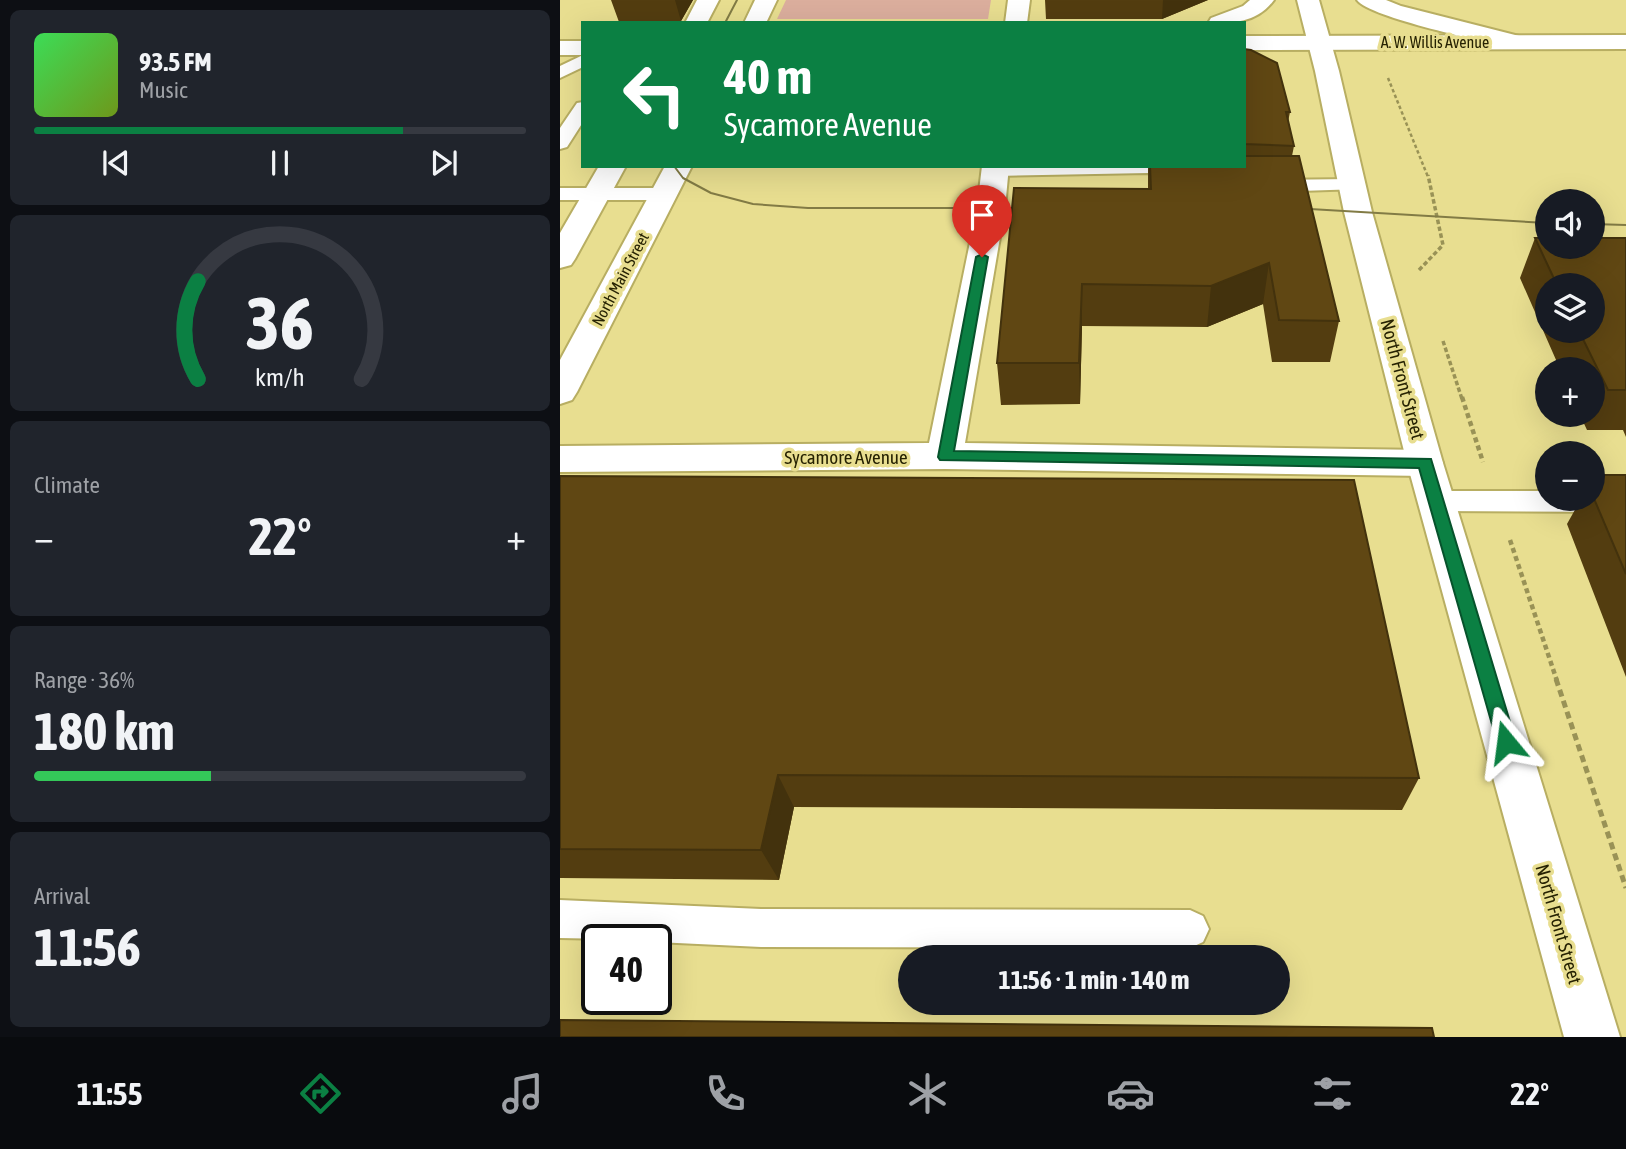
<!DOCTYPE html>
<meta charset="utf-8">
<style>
:root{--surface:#171b24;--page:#20242c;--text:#f1f3f6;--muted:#9ea1a6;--line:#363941;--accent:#0b8043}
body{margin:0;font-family:"Asap Condensed",sans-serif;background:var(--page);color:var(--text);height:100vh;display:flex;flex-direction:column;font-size:26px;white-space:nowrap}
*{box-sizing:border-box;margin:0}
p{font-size:23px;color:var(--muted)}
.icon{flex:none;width:38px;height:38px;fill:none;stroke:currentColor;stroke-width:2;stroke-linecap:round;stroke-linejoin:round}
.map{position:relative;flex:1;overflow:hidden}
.side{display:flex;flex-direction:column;gap:10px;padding:10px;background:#0d0f14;width:560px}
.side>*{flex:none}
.guide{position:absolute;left:21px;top:21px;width:665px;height:147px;border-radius:0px;box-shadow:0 7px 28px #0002;background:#0b8043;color:#fff;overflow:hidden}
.fabs{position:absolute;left:975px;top:189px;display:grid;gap:14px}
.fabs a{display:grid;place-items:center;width:70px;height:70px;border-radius:50%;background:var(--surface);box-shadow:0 7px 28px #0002;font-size:35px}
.speed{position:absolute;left:21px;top:924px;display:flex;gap:14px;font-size:35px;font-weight:700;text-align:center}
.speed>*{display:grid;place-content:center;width:91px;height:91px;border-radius:50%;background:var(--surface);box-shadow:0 7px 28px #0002;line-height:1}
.speed .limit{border:4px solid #111;border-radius:10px;background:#fff;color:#111}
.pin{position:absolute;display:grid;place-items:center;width:60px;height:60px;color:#fff;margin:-72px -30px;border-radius:50% 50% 50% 0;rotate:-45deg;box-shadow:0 0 7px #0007}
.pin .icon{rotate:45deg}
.me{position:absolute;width:77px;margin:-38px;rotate:344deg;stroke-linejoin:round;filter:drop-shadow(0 0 5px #0008)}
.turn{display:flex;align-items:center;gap:24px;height:147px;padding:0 28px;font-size:32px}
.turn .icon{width:91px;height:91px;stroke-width:2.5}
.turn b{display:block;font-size:49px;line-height:60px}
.big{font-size:52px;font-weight:700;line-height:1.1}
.side .card{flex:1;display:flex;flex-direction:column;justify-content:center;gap:10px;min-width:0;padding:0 24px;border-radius:10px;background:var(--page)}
.side .dial{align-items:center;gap:0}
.dial svg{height:182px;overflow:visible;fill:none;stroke:var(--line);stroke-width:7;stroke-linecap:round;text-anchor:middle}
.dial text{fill:var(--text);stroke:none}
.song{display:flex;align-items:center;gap:21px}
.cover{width:84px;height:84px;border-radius:10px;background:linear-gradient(135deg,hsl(130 70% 55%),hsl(80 70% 35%))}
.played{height:7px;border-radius:4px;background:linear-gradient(90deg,var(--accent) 75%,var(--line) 75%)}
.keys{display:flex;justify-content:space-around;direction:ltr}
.heat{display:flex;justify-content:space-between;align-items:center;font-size:38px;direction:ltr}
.charge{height:10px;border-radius:5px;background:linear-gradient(90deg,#34c759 36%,var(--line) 0)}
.trip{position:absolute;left:338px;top:945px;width:392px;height:70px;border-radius:35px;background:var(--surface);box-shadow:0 7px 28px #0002;font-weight:700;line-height:70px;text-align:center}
.menu{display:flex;height:112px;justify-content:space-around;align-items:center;background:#090b0e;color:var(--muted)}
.menu .icon{width:49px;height:49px}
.menu .selected{color:var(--accent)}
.menu b{font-size:32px;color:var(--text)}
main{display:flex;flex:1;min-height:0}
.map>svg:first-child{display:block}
.green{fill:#dbae9d}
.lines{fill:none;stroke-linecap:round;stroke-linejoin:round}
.service-casing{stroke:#b8ae62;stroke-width:4}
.minor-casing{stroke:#b8ae62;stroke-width:4}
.tertiary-casing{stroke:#b8ae62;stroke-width:4}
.secondary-casing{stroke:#b8ae62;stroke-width:4}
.path-far3{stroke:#999256;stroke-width:2.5;stroke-dasharray:3.5 2.5;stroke-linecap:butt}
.path-far2{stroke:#999256;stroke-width:3.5;stroke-dasharray:4.5 2.5;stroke-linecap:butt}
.path-far1{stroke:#999256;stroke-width:4.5;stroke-dasharray:5 3.5;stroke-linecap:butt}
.path{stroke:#999256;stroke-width:5;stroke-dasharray:7 4.5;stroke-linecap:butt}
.service{fill:#fff;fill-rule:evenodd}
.minor{fill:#fff;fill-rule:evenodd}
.tertiary{fill:#fff;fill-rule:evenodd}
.secondary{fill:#fff;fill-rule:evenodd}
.tram{stroke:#827b45;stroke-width:2}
.wall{fill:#533d10;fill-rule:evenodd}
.shaded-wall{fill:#43320d}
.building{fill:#604713;stroke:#43320d;stroke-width:2}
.route{fill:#0b8043;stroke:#07532c;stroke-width:2}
.labels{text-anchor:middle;stroke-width:7;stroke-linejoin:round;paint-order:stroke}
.far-street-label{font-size:16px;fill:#262202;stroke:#e8de90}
.street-label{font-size:19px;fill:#262202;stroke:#e8de90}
</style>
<main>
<section class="side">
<div class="card">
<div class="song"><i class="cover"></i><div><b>93.5 FM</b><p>Music</p></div></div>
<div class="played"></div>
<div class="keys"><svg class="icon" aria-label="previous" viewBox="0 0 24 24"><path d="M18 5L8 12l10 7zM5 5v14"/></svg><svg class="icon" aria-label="pause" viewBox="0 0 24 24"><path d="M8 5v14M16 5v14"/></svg><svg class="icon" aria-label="next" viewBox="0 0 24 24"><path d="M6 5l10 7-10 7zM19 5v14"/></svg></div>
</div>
<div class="card dial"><svg viewBox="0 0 100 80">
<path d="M14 69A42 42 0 1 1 86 69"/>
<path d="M14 69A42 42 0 0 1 14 26" stroke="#0b8043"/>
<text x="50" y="56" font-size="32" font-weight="700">36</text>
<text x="50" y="72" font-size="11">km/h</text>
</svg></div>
<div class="card"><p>Climate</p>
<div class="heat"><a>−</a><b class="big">22°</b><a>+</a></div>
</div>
<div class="card"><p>Range · 36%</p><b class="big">180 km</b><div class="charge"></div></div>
<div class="card"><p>Arrival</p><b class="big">11:56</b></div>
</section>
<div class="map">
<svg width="1066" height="1037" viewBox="0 0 1066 1037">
<rect width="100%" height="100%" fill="#e8de90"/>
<!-- green -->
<path class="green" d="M 226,0 L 431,0 L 428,19 L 217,19 Z"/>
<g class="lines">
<defs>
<path id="service" d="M 23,55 L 23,67 L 0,78 L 0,66 Z
M 23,102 L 23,122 L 7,147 L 0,149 L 0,128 L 17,103 Z
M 428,166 L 604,166 L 610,172 L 630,177 L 633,181 L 630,185 C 616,189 598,182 588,173 L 435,176 L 428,174 L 425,170 Z
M 793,179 L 800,181 L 803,185 L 800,189 L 708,192 L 701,190 L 698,186 L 701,182 L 708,180 Z
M 0,188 L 104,188 L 111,190 L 114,194 L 111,198 L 104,200 L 0,200 Z
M 876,491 L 987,491 L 987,499 L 1032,499 L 1032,492 L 1066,492 L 1066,512 L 876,511 L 866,508 L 862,501 L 866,494 Z
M 0,900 L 201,909 L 630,910 L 643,916 L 649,929 L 643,942 L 630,948 L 201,947 L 96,942 L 96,940 L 0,938 Z"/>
<path id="minor" d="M 137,0 L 159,0 L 147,23 L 125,23 Z
M 195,0 L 217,0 L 206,23 L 184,23 Z
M 448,0 L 470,0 L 467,23 L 445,23 Z
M 39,166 L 66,166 L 15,259 L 11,265 L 0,268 L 0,233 Z
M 105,166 L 132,166 L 17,392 L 12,400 L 0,404 L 0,360 Z
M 422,166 L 449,166 L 445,208 L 405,443 L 865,450 L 878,454 L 883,463 L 878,472 L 865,476 L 385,469 L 0,472 L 0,446 L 369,443 L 417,208 Z"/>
<path id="tertiary" d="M 690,0 L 714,0 C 697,23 674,23 648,23 L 651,18 L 683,6 Z
M 737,0 L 759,0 L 779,71 L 812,212 L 883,463 L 1060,1037 L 1004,1037 L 847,463 L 784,212 L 755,71 Z
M 797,0 L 826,0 L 841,6 L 963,37 L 966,42 L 963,47 L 955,49 C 928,42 810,18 797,0 Z"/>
<path id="secondary" d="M 1066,35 L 1066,49 L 684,50 L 684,36 Z
M 0,41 L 23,41 L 23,55 L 0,55 Z"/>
</defs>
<!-- service casing -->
<use href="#service" class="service-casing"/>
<!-- minor casing -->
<use href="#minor" class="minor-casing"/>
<!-- tertiary casing -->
<use href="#tertiary" class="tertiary-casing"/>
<!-- secondary casing -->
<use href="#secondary" class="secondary-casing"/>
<!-- path-far3 -->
<path class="path-far3" d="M 828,78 L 868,177"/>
<!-- path-far2 -->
<path class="path-far2" d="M 859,270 L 883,245 L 868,175
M 883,341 L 902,399"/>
<!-- path-far1 -->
<path class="path-far1" d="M 902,397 L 923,462
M 950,540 L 997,681"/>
<!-- path -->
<path class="path" d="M 996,679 L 1066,888"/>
<!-- service -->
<use href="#service" class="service"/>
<!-- minor -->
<use href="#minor" class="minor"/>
<!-- tertiary -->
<use href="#tertiary" class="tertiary"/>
<!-- secondary -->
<use href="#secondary" class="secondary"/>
<!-- tram -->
<path class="tram" d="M 165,23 L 177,0
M 114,166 L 123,178 L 151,193 L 193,204 L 248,208 L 470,208
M 733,208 L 987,223
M 1032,224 L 1066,225"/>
</g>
<!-- wall -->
<path class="wall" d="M 51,0 L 133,0 L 121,21 L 59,22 Z
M 485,0 L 648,0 L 602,19 L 486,19 Z
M 684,49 L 730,112 L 728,122 L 734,146 L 732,156 L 779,321 L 770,362 L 712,362 L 703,304 L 647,327 L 522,326 L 520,404 L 441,405 L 437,363 L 588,189 L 588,166 L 684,166 Z
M 975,238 L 1066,238 L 1066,437 L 1063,430 L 1027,430 L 1020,415 L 1032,415 L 1032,369 L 1000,369 L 960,278 ZM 987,285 L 1032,285 L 1032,331 L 987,331 Z
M 1034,475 L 1066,475 L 1066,677 L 1007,524 L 1021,499 L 1032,499 L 1032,477 Z
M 0,476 L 859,778 L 842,810 L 234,807 L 219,880 L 0,878 Z"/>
<!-- shaded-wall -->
<path class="shaded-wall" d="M 115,0 L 133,0 L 121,21 Z
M 603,0 L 648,0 L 602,19 Z
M 709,263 L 703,304 L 647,327 L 651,286 Z
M 522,284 L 522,326 L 520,404 L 519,363 Z
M 218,775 L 234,807 L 219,880 L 201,850 Z"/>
<!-- building -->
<path class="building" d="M 684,49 L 691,50 L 717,63 L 730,112 L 726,112 L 734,146 L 684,144 Z
M 684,156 L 739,156 L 779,321 L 719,320 L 709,263 L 651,286 L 522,284 L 519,363 L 437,363 L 454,188 L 591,189 L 590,166 L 684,166 Z
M 975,238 L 987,238 L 987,247 L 1032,247 L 1032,238 L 1066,238 L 1066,390 L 1048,390 L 1019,331 L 1032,331 L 1032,285 L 997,285 Z
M 1034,475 L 1066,475 L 1066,574 L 1032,494 L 1032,484 L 1037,484 Z
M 0,476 L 794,480 L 859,778 L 218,775 L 201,850 L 0,849 Z
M 0,1020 L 872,1028 L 874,1037 L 0,1037 Z"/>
<!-- route -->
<path class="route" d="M 422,254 L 428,257 L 394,451 L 871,459 L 956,742 L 953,748 L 946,751 L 940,748 L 937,742 L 859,468 L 380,460 L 378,457 L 416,257 Z"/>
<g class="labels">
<!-- far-street labels -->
<g class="far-street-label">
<text x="875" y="48">A. W. Willis Avenue</text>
<text transform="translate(60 279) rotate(-62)" y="6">North Main Street</text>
</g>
<!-- street labels -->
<g class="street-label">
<text transform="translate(843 379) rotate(75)" y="7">North Front Street</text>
<text x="286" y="464">Sycamore Avenue</text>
<text transform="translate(999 924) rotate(74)" y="7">North Front Street</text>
</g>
</g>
</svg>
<div class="fabs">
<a><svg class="icon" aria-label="sound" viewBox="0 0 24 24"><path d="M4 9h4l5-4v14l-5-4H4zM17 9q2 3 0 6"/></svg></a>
<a><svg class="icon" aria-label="layers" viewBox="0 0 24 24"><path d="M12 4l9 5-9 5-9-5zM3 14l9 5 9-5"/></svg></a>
<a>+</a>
<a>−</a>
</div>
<div class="speed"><div class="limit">40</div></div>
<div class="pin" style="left:422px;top:257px;background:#d93025"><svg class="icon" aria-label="arrive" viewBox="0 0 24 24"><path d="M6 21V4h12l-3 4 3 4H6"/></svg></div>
<svg class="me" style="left:946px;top:742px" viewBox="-20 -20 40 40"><path d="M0-17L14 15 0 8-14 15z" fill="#0b8043" stroke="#fff" stroke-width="4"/></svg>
<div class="trip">11:56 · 1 min · 140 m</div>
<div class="guide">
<div class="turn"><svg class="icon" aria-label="left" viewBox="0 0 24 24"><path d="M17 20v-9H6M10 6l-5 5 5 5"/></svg><div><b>40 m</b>Sycamore Avenue</div></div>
</div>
</div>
</main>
<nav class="menu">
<b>11:55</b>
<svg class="icon selected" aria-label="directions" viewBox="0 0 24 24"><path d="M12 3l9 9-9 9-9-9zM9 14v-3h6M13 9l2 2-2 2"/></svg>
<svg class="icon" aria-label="music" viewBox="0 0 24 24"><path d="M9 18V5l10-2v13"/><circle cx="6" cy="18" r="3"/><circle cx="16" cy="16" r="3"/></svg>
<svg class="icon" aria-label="phone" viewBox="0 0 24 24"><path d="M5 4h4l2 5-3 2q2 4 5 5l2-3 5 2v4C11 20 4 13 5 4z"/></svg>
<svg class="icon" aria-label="climate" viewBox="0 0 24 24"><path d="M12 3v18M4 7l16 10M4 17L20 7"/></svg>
<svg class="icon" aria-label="car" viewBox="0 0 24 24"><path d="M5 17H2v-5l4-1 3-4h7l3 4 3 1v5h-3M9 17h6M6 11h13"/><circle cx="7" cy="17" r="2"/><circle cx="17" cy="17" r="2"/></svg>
<svg class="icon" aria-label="filters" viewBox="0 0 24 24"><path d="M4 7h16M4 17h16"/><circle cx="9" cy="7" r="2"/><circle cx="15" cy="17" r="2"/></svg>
<b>22°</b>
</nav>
